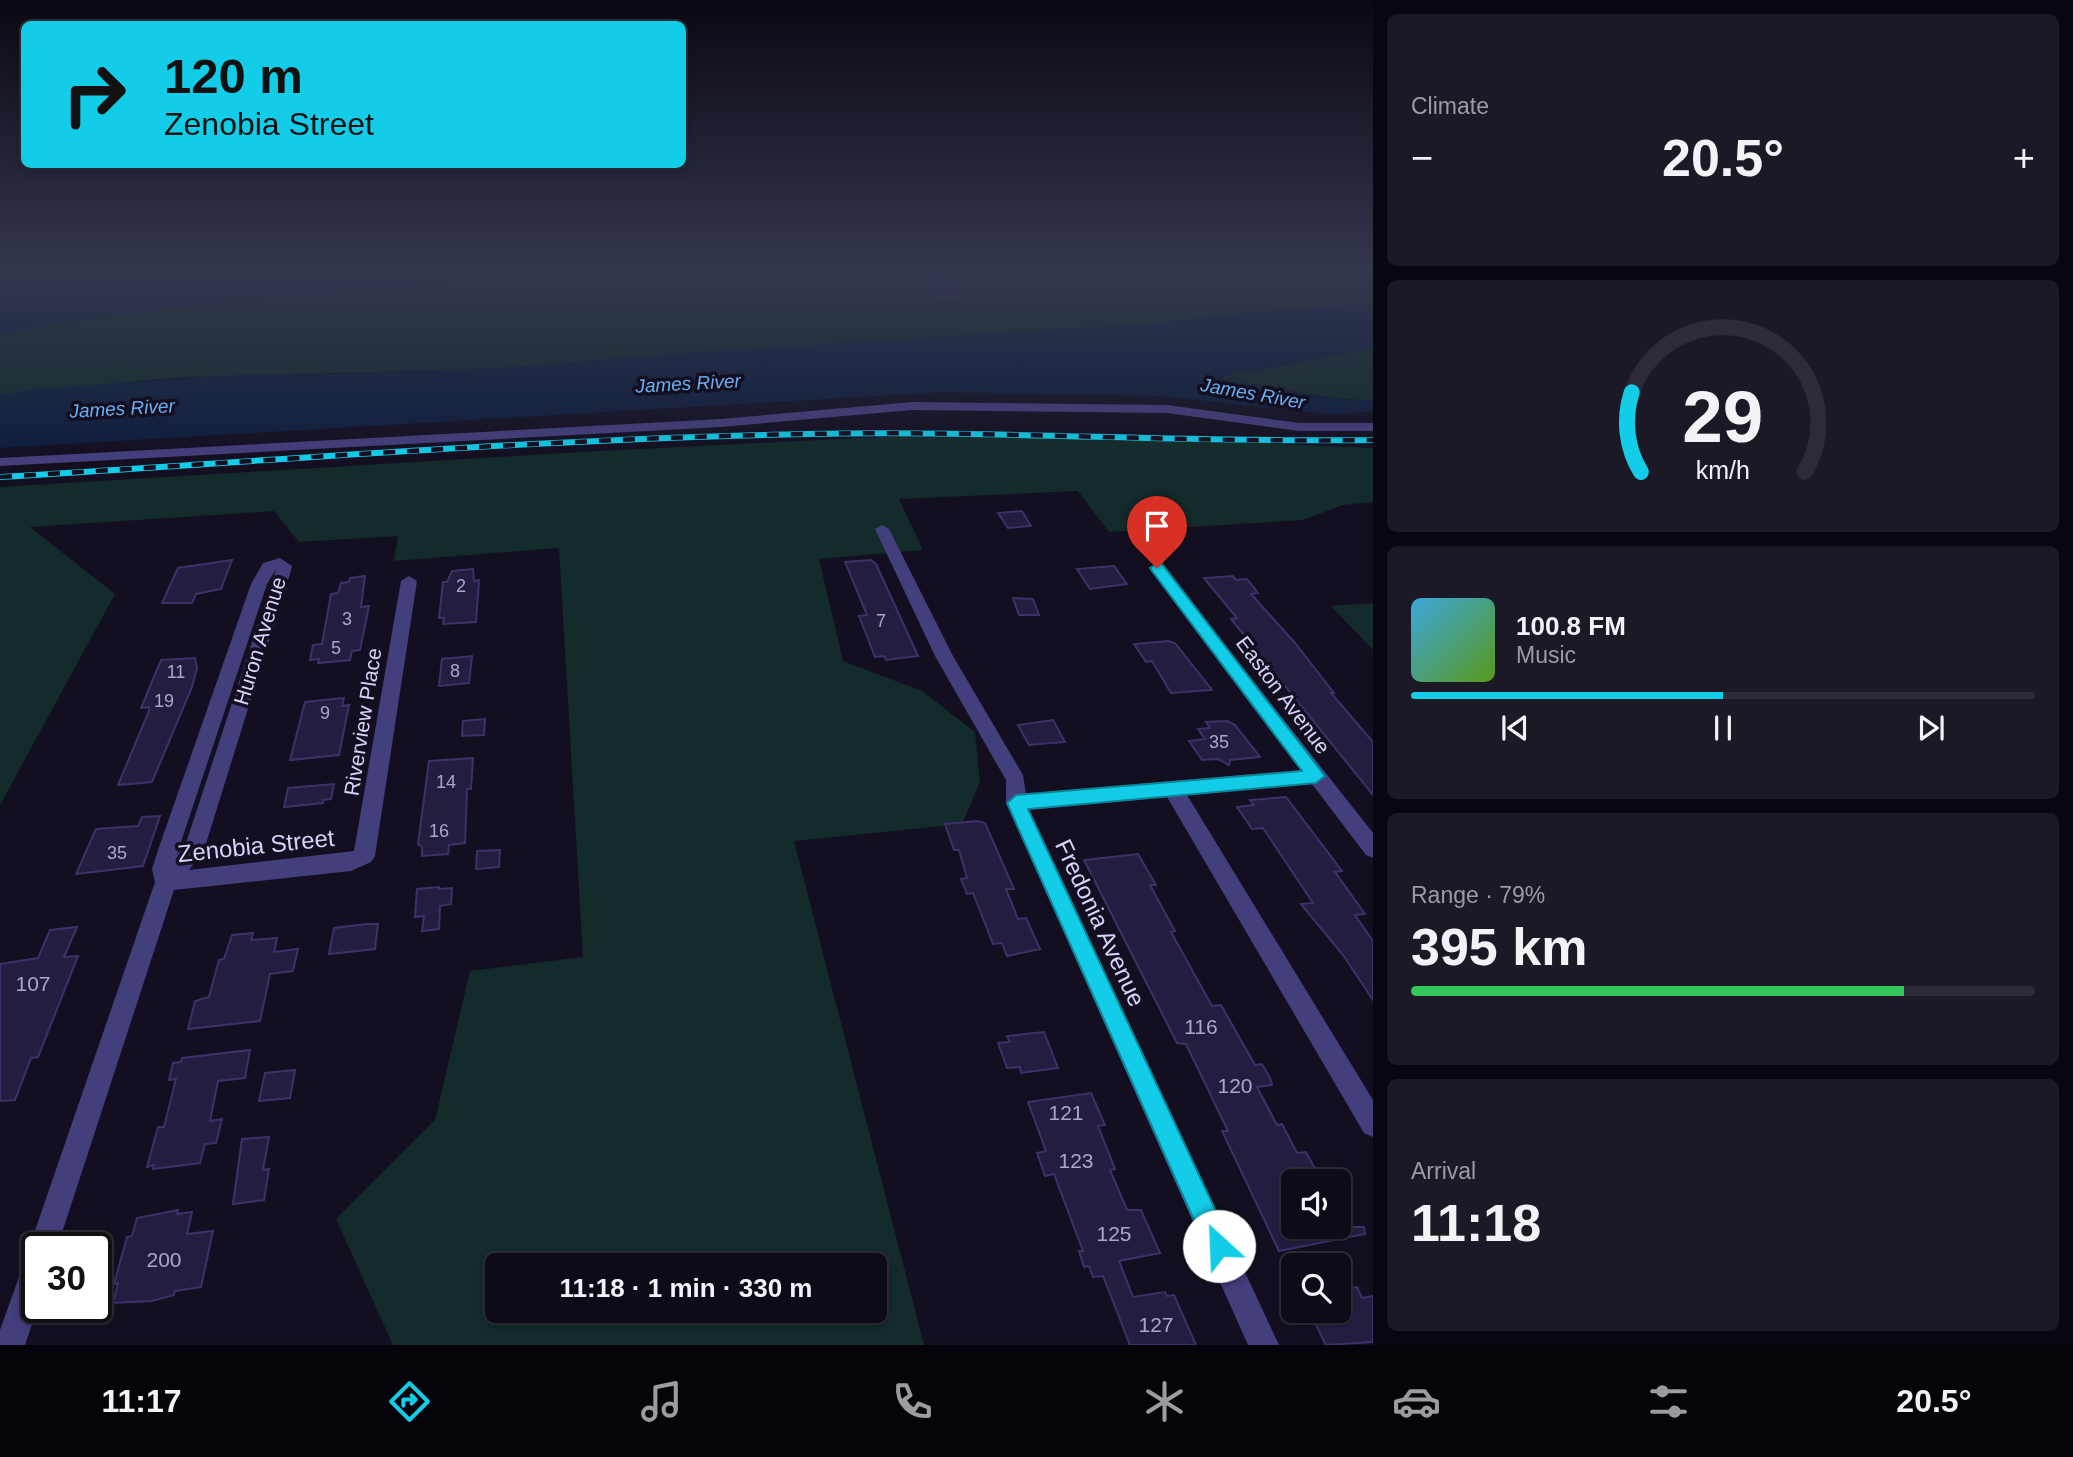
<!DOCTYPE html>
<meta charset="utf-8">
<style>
:root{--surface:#0e0b19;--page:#1c1926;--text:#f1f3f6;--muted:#9b9ba2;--line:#2e2b38;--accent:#13cce7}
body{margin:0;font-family:Arial,sans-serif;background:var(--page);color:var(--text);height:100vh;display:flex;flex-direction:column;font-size:26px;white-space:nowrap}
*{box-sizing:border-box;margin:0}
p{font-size:23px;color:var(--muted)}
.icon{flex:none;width:38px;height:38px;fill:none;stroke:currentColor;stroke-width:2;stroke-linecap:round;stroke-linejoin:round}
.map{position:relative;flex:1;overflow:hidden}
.panel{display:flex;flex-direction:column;gap:14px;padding:14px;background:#08060e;width:700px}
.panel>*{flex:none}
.top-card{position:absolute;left:21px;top:21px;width:665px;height:147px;border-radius:10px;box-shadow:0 4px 10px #0003,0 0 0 2px var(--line);background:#13cce7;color:#111;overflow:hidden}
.tools{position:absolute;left:1281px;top:1169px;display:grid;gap:14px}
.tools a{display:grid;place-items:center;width:70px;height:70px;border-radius:10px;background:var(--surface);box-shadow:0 4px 10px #0003,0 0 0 2px var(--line);font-size:35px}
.speed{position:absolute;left:21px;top:1232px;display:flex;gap:14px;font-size:35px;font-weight:700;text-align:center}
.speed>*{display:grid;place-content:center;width:91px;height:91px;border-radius:50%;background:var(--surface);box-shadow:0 4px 10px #0003,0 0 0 2px var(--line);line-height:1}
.speed .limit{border:4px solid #111;border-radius:10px;background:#fff;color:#111}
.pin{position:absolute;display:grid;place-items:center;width:60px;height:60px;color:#fff;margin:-72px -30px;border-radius:50% 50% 50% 0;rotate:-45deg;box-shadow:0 0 7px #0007}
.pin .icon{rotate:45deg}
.me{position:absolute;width:77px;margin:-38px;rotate:335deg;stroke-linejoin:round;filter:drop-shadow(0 0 5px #0008)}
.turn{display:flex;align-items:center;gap:24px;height:147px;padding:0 28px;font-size:32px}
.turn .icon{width:91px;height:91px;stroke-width:2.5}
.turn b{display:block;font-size:49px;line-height:60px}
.big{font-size:52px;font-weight:700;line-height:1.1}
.panel .widget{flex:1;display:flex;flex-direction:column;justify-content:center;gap:10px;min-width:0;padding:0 24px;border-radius:10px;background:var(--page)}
.panel .dial{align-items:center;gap:0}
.dial svg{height:182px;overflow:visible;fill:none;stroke:var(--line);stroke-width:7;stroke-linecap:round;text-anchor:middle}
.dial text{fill:var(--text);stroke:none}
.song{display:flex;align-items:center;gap:21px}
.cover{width:84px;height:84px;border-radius:10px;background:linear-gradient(135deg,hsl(200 70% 55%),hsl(90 70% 35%))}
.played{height:7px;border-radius:4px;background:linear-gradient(90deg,var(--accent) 50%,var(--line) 50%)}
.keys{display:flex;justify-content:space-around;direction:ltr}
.heat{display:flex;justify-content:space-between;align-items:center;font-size:38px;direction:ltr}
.charge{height:10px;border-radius:5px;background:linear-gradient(90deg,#34c759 79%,var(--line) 0)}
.trip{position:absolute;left:485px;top:1253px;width:402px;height:70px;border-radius:10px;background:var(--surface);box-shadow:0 4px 10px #0003,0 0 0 2px var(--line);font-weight:700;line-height:70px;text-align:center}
.tabs{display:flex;height:112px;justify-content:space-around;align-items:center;background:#06040a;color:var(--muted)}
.tabs .icon{width:49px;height:49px}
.tabs .current{color:var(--accent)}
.tabs b{font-size:32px;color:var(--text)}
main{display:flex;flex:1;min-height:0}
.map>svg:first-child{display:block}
.green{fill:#132b2a;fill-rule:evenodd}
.water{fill:#0e1d3c}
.building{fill:#251d40;stroke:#3e316a;stroke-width:2}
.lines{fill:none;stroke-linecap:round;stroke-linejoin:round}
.minor{fill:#433e7c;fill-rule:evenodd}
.rail-casing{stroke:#13cce7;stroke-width:6}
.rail{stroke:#130f21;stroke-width:4.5;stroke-dasharray:12;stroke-linecap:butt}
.route{fill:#13cce7;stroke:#0c8596;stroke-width:2}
.labels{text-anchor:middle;stroke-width:7;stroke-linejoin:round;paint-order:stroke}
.number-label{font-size:18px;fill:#aca6cc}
.far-water-label{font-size:19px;font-style:italic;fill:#6aaff3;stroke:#130f21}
.street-label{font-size:21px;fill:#d9d3fb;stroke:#130f21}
.near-number-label{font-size:21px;fill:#aca6cc}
.near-street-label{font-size:24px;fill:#d9d3fb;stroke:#130f21}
</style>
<main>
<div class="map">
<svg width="1373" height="1345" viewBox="0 0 1373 1345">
<rect width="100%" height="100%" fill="#130f21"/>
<!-- green -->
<path class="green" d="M 624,269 L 1373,269 L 1373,305 L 1311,307 L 1133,325 L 700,352 L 503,368 L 171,378 L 0,395 L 0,335 L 59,322 L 213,303 Z
M 1373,348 L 1373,400 C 1335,401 1296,392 1259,385 C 1246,383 1233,384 1221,378 L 1234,372 L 1255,371 Z
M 881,437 L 1130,438 L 1373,448 L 1373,502 L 1343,505 L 1303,520 L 1109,532 L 1078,491 L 899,499 L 923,550 L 819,559 L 843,661 L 922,691 L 975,732 L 980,782 L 962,824 L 794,841 L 924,1345 L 393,1345 L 336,1219 L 435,1120 L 470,971 L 583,957 L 559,548 L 394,561 L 398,536 L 299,542 L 274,511 L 30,527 L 115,594 L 0,805 L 0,487 L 581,452 ZM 497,1265 L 875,1265 L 875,1311 L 497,1311 Z
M 1373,603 L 1373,650 L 1331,606 Z"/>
<!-- water -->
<path class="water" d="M 0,269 L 624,269 L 213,303 L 59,322 L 0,335 Z
M 1373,305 L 1373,348 L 1255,371 L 1234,372 L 1221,378 C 1232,384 1246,383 1258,385 C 1296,393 1335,401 1373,400 L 1373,412 L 1329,414 L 1159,396 L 944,392 L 0,448 L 0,395 L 36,389 L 253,374 L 306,375 L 503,368 L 700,352 L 1133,325 L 1311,307 Z"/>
<!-- building -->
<path class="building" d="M 924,272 L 947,272 L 963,296 L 938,297 Z
M 1022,511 L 1031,526 L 1008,528 L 998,513 Z
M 232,560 L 221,589 L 196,594 L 192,603 L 162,603 L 178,568 Z
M 871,560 L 876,564 L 918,656 L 886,660 L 884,656 L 875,657 L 859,616 L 867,615 L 845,562 Z
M 1114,566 L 1127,584 L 1090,589 L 1077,569 Z
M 473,569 L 474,581 L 479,580 L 476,622 L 443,624 L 444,618 L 439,618 L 443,582 L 447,582 L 452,571 Z
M 365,576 L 361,607 L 369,606 L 360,650 L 352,651 L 350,660 L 318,663 L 319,659 L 310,660 L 313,645 L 322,644 L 331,594 L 338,593 L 341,583 L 349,582 L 350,578 Z
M 1233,576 L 1236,580 L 1247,579 L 1258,593 L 1251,594 L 1295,643 L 1334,693 L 1331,693 L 1373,742 L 1373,795 L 1231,619 L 1237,618 L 1204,578 Z
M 1013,598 L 1033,599 L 1039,615 L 1019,615 Z
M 1168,641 L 1175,643 L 1212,690 L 1171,693 L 1152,661 L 1146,662 L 1134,644 Z
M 472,656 L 469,683 L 439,686 L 442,659 Z
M 195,658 L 197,668 L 192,687 L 152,782 L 118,785 L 149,711 L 149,707 L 141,708 L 161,660 Z
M 344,698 L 342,706 L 349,705 L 339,755 L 290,760 L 305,702 Z
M 485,719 L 484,735 L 462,736 L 463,721 Z
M 1053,720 L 1065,742 L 1029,745 L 1018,725 Z
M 1227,721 L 1235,725 L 1260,757 L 1230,760 L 1229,765 L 1218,759 L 1202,760 L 1189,741 L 1205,739 L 1198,729 L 1210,728 L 1206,722 Z
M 473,758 L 471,789 L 467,789 L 465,843 L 449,845 L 448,854 L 422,856 L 422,847 L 418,844 L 429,761 Z
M 334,784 L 331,799 L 323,800 L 323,803 L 284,807 L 288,788 Z
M 1286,797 L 1342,871 L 1335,872 L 1365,914 L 1355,915 L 1373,941 L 1373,1000 L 1343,955 L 1301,904 L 1313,903 L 1263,828 L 1252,829 L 1237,807 L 1254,805 L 1250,800 Z
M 160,816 L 143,866 L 76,874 L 96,829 L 138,826 L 142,817 Z
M 977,821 L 985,823 L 1014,889 L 1006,889 L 1018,919 L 1026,918 L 1040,949 L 1007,956 L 1002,943 L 993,944 L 973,893 L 967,894 L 961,879 L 967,878 L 959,850 L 954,850 L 945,824 Z
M 500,850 L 499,867 L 476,869 L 477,851 Z
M 1138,854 L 1156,885 L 1150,885 L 1175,931 L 1171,932 L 1212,1006 L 1221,1005 L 1255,1065 L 1262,1064 L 1270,1078 L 1272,1085 L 1257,1087 L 1277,1125 L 1282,1124 L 1297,1153 L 1306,1152 L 1318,1174 L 1293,1180 L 1293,1227 L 1364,1227 L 1365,1234 L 1279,1251 L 1222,1131 L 1228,1131 L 1186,1044 L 1177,1043 L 1084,860 Z
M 439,887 L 439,889 L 452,888 L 451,904 L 440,906 L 439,929 L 422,931 L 424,916 L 415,917 L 417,889 Z
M 367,924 L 378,924 L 375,949 L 329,954 L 334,928 Z
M 77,927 L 64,957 L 78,956 L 38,1057 L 31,1058 L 15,1100 L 0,1101 L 0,964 L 38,958 L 50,930 Z
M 253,933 L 251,940 L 277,938 L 274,952 L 298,949 L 293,971 L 270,974 L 260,1021 L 188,1029 L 195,1001 L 209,997 L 219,960 L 224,959 L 232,935 Z
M 1044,1032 L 1058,1068 L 1021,1073 L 1020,1067 L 1007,1068 L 998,1043 L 1010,1042 L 1007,1036 Z
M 250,1050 L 245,1078 L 218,1081 L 210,1121 L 222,1119 L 216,1143 L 205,1144 L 200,1163 L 153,1169 L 154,1165 L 147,1167 L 158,1127 L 164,1127 L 176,1079 L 169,1080 L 173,1063 L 181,1062 L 182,1058 Z
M 295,1070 L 290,1098 L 259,1101 L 265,1073 Z
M 1091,1093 L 1105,1125 L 1098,1126 L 1115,1169 L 1110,1170 L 1127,1210 L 1141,1210 L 1160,1253 L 1119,1261 L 1133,1297 L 1165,1292 L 1167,1296 L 1174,1295 L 1196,1345 L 1130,1345 L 1103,1276 L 1093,1277 L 1089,1266 L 1084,1267 L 1079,1251 L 1083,1251 L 1054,1174 L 1045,1176 L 1037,1153 L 1046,1151 L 1028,1102 Z
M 269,1137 L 263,1170 L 269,1169 L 264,1200 L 233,1204 L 242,1139 Z
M 178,1210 L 177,1214 L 192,1212 L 187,1234 L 213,1231 L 201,1287 L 175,1291 L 174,1295 L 152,1301 L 113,1303 L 118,1283 L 114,1284 L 127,1237 L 132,1236 L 137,1218 Z
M 1357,1287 L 1362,1298 L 1373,1296 L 1373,1342 L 1326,1345 L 1309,1311 L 1339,1311 L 1339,1290 Z"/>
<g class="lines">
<!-- minor -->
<path class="minor" d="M 912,402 L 1167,405 L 1299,423 L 1373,423 L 1373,431 L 1299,431 L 1167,413 L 912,410 L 721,427 L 0,466 L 0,458 L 721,419 Z
M 882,525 L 889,529 L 953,656 L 1023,775 L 1026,794 L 1301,770 L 1152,571 L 1149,568 L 1157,563 L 1162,565 L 1373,833 L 1373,858 L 1366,855 L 1312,784 L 1187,795 L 1373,1100 L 1373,1137 L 1364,1133 L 1167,797 L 1029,810 L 1279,1345 L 1248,1345 L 1006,803 L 1006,780 L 935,656 L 875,529 Z
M 280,558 L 292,566 L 290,574 L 204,850 L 189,870 L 354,851 L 401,581 L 409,576 L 417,581 L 375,856 L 371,862 L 351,871 L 174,890 L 57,1248 L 37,1248 L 38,1307 L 25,1345 L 0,1345 L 0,1330 L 23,1266 L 27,1256 L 31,1254 L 29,1248 L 155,882 L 152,869 L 158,850 L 251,584 L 263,563 ZM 276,569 L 185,846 L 177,854 L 267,584 Z"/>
<defs>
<path id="rail" d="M 0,477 C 269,461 538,439 807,434 C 996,430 1184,443 1373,440"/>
</defs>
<!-- rail casing -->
<use href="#rail" class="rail-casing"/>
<!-- rail -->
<use href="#rail" class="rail"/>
</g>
<!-- sky -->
<linearGradient id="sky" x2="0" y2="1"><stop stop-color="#0a0812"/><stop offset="0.59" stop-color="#33374e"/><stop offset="1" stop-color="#33374e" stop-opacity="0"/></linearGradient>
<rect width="1373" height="457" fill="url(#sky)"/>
<!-- route -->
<path class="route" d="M 1157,563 L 1162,564 L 1325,776 L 1316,783 L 1028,809 L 1228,1237 L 1232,1246 L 1228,1256 L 1219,1259 L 1210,1256 L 1007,803 L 1016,795 L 1302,771 L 1152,571 L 1150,568 Z"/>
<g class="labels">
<!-- number labels -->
<g class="number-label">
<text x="461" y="592">2</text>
<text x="347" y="625">3</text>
<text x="881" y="627">7</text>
<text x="336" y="654">5</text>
<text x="455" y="677">8</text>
<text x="176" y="678">11</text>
<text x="164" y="707">19</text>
<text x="325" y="719">9</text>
<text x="1219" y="748">35</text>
<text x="446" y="788">14</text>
<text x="439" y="837">16</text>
<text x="117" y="859">35</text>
</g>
<!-- far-water labels -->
<g class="far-water-label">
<text transform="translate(688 383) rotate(-3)" y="7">James River</text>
<text transform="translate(1253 393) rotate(10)" y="7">James River</text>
<text transform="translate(122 408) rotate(-3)" y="7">James River</text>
</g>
<!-- street labels -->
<g class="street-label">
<text transform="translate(260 641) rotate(-73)" y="7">Huron Avenue</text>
<text transform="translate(1283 695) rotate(53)" y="7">Easton Avenue</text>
<text transform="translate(363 722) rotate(-81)" y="7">Riverview Place</text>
</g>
<!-- near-number labels -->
<g class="near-number-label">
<text x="33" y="991">107</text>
<text x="1201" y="1034">116</text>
<text x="1235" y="1093">120</text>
<text x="1066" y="1120">121</text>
<text x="1076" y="1168">123</text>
<text x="1114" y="1241">125</text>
<text x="164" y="1267">200</text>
<text x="1156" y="1332">127</text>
</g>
<!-- near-street labels -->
<g class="near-street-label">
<text transform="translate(256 846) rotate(-6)" y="8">Zenobia Street</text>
<text transform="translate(1100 923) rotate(65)" y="8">Fredonia Avenue</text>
</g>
</g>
</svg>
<div class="tools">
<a><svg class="icon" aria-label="sound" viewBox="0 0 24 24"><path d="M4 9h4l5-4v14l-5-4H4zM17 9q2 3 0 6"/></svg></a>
<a><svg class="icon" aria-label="search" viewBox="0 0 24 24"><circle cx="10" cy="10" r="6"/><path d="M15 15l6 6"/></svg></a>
</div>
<div class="speed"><div class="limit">30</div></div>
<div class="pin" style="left:1157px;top:568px;background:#d93025"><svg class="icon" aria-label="arrive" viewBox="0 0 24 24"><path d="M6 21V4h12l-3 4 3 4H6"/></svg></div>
<svg class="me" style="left:1219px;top:1246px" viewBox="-20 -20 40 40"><circle r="19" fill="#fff"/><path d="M0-13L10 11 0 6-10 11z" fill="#13cce7"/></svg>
<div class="trip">11:18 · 1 min · 330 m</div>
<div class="top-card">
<div class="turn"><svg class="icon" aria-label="right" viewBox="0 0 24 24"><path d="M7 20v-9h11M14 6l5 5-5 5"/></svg><div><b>120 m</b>Zenobia Street</div></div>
</div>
</div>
<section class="panel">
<div class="widget"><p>Climate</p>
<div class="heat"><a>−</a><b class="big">20.5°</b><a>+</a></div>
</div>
<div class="widget dial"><svg viewBox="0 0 100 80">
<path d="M14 69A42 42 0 1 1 86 69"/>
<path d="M14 69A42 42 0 0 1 10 34" stroke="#13cce7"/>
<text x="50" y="56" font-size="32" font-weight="700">29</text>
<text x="50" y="72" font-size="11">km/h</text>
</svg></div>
<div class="widget">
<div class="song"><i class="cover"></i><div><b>100.8 FM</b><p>Music</p></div></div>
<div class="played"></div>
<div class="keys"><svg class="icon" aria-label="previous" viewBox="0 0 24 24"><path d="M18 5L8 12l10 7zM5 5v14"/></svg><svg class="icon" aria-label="pause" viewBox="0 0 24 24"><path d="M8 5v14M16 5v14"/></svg><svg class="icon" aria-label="next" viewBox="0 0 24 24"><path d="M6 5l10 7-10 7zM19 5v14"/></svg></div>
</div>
<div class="widget"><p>Range · 79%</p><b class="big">395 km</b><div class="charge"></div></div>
<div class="widget"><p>Arrival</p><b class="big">11:18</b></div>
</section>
</main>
<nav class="tabs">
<b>11:17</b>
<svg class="icon current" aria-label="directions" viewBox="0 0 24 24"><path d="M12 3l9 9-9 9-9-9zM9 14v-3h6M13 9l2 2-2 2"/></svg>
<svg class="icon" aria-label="music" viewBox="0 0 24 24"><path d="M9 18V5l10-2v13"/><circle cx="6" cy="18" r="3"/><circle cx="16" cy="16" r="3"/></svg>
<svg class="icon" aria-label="phone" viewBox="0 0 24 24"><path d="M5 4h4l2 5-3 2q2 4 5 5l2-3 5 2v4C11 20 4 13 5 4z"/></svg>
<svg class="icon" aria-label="climate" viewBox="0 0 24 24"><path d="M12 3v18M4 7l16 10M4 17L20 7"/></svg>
<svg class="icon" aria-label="car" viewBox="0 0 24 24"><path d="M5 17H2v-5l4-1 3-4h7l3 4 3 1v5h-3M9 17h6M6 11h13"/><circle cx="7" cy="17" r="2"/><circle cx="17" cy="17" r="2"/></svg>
<svg class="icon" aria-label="filters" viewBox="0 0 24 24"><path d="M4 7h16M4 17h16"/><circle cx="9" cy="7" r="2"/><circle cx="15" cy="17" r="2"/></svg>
<b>20.5°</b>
</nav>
